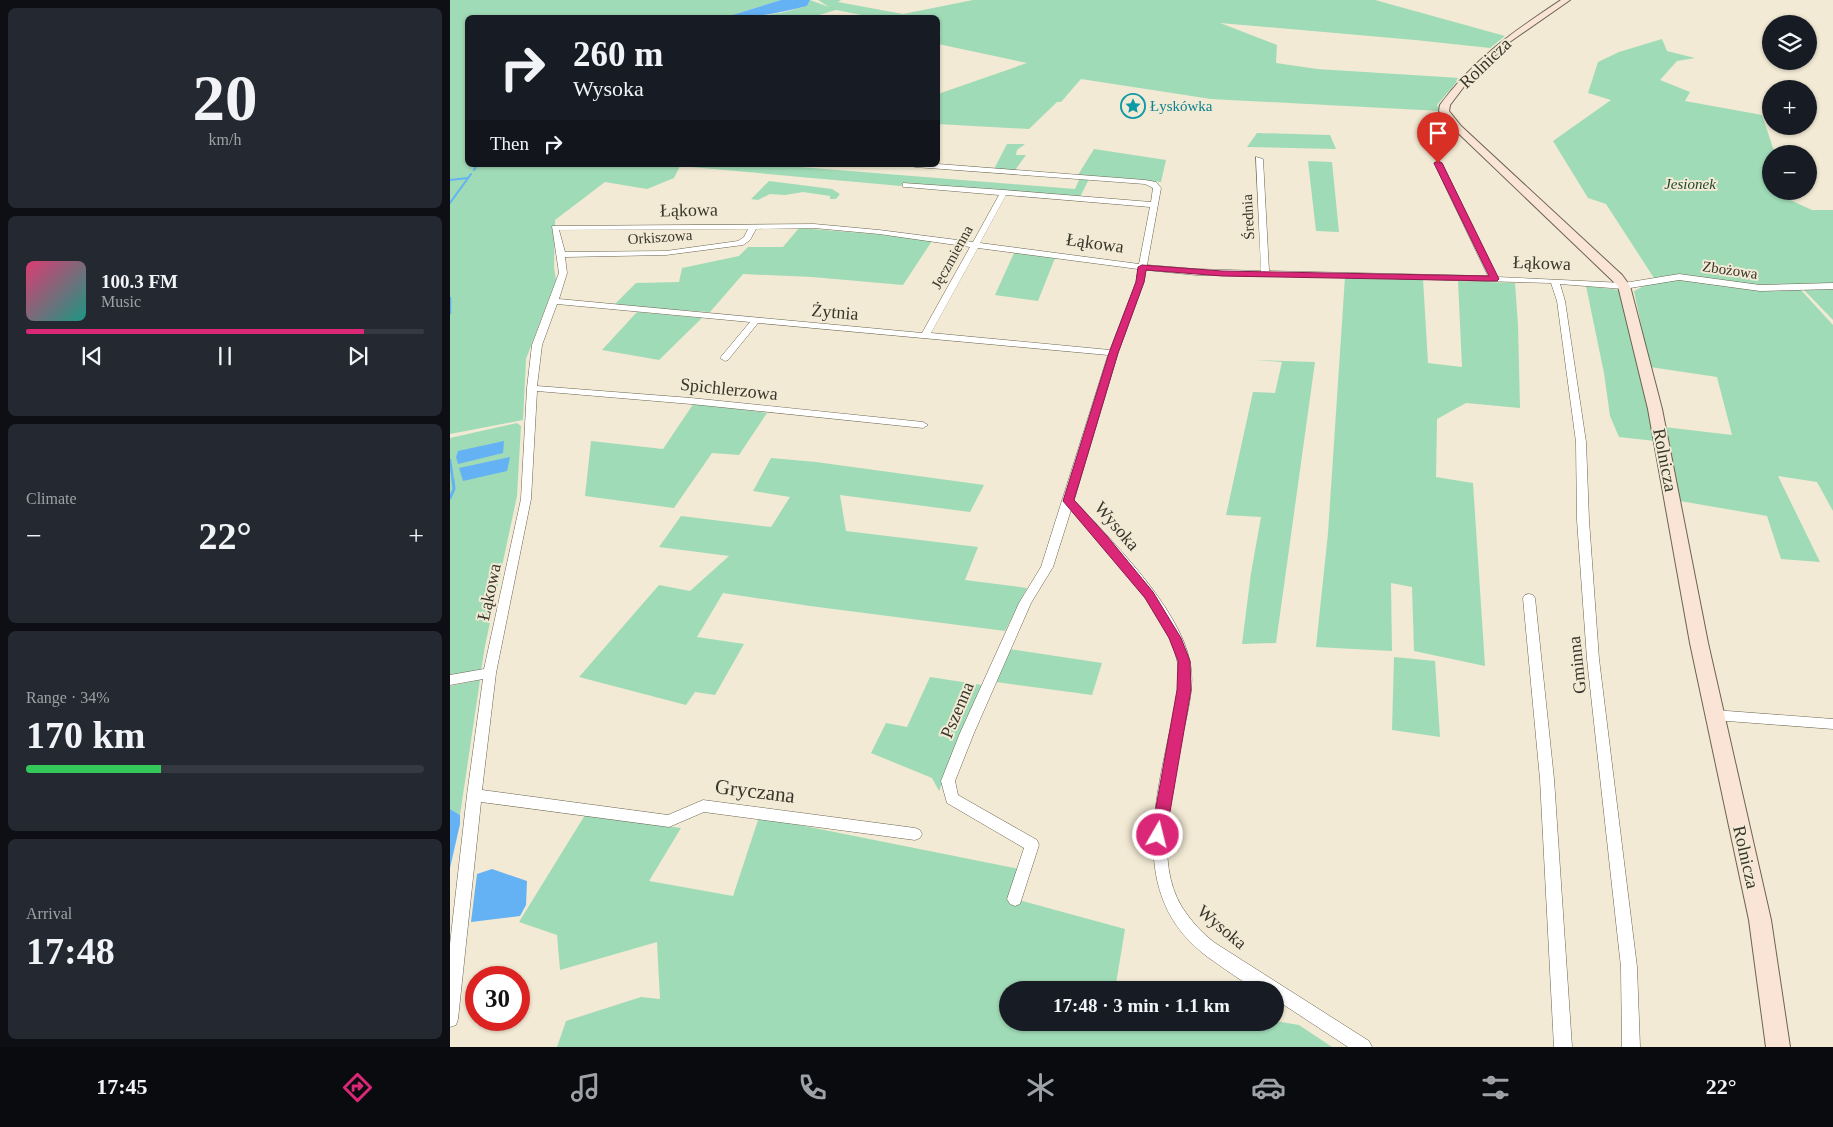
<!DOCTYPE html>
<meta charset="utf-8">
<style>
:root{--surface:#171b24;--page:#242831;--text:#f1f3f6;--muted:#9ea1a6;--line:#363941;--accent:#db2777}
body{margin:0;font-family:"Times New Roman",serif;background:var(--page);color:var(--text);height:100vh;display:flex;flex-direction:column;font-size:19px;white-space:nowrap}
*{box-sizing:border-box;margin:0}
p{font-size:16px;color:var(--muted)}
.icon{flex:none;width:28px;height:28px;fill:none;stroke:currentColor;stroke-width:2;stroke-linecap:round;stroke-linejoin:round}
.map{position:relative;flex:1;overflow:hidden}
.sheet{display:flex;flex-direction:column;gap:8px;padding:8px;background:#0d0f14;width:450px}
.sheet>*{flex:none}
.banner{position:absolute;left:15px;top:15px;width:475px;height:152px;border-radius:8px;box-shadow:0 1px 4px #0004;background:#171b24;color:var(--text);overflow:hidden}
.buttons{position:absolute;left:1312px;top:15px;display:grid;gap:10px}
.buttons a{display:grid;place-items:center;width:55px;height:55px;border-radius:50%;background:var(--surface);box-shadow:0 1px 4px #0004;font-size:25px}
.speed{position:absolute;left:15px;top:966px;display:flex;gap:10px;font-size:25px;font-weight:700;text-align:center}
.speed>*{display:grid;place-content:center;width:65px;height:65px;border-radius:50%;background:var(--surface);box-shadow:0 1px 4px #0004;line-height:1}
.speed .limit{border:8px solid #d22;background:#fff;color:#111}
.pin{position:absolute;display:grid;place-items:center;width:42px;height:42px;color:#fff;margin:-51px -21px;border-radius:50% 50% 50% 0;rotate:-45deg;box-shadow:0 0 5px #0007}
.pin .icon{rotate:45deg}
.me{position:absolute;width:55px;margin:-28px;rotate:8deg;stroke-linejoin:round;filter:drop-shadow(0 0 4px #0008)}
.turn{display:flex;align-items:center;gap:18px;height:105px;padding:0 25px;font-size:22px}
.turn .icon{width:65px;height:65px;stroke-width:2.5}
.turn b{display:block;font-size:35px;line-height:42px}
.then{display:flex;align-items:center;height:48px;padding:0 25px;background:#0003;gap:10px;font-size:19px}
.big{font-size:38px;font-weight:700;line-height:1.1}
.sheet .widget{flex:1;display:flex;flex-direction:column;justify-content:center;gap:8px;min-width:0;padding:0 18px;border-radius:8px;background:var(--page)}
.sheet .dial{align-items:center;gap:0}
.dial b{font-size:65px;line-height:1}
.song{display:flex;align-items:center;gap:15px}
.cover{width:60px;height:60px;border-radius:8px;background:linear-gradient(135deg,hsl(340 70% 55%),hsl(170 70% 35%))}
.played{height:5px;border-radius:2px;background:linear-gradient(90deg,var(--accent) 85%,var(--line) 85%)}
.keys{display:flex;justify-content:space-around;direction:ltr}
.heat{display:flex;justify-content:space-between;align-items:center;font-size:28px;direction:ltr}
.charge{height:8px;border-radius:4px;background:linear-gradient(90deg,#34c759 34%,var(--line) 0)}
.trip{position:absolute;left:549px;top:981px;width:285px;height:50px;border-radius:25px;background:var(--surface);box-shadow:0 1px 4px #0004;font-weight:700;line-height:50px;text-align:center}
.dock{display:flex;height:80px;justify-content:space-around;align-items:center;background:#090b0e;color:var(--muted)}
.dock .icon{width:35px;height:35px}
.dock .current{color:var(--accent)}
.dock b{font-size:22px;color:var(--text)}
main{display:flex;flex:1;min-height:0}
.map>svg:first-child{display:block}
.green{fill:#a0dbb7}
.water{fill:#64b1f3}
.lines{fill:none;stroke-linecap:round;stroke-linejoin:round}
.stream-far2{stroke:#64b1f3;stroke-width:2}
.stream-far1{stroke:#64b1f3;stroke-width:2.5}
.stream{stroke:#64b1f3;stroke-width:3}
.street-casing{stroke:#6b6451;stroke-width:1}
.secondary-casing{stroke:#6b6451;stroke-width:2}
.street{fill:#fff;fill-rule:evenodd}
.secondary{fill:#fae4d5;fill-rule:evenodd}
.route{fill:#db2777;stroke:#8e194d}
.labels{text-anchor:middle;stroke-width:4;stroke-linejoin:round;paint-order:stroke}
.far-culture-label{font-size:15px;fill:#0d838f;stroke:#f2ead4;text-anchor:start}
.far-park-label{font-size:15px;font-style:italic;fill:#1e4731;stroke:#f2ead4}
.far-street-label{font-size:15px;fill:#38352c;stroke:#f2ead4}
.street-label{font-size:18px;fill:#38352c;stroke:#f2ead4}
.near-street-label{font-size:21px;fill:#38352c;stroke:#f2ead4}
</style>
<main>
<section class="sheet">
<div class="widget dial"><b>20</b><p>km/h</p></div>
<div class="widget">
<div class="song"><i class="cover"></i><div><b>100.3 FM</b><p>Music</p></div></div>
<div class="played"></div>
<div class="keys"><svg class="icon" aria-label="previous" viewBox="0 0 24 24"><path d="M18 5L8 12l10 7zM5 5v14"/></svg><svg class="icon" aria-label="pause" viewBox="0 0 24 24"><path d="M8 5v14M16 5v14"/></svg><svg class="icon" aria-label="next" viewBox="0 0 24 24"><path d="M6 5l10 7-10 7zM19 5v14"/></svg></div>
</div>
<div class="widget"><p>Climate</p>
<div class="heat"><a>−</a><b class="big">22°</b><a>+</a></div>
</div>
<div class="widget"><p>Range · 34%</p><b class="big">170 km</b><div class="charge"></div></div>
<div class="widget"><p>Arrival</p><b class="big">17:48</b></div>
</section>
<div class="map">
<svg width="1383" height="1047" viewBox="0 0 1383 1047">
<rect width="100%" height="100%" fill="#f2ead4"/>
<!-- green -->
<path class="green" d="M 0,0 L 331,0 L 276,17 L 18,18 L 18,165 L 325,165 L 625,189 L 630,178 L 639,179 L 630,197 L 453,183 L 451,186 L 230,166 L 224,178 L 197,189 L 155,182 L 105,220 L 104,267 L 106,280 L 76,359 L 73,420 L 0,434 Z
M 360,0 L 379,7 L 368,0 L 391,0 L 388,2 L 453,14 L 523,0 L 925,0 L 1055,36 L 1040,48 L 965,40 L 770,23 L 827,45 L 826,63 L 867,69 L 1010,78 L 987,105 L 991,111 L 761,99 L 631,79 L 611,102 L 607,102 L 579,129 L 488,124 L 488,94 L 577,63 L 488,44 L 488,35 L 491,33 L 488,32 L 488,18 L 422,17 L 386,10 L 362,17 L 296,18 L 331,13 L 357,6 Z
M 1212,39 L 1217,51 L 1245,58 L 1227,61 L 1210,80 L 1240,92 L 1235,101 L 1312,115 L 1325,154 L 1321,154 L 1321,191 L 1333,191 L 1336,198 L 1362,210 L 1383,210 L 1383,283 L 1350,289 L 1383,325 L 1383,511 L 1367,482 L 1328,476 L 1370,562 L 1331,559 L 1317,516 L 1230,501 L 1214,427 L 1282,435 L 1267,377 L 1200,367 L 1184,291 L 1198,284 L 1218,280 L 1204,278 L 1156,204 L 1138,198 L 1103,141 L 1161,100 L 1138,93 L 1148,62 L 1169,52 Z
M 807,133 L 880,135 L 886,149 L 797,147 Z
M 557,144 L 575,144 L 567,150 L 566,155 L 576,155 L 565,170 L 544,169 Z
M 644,149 L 716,160 L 711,182 L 628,175 Z
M 858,161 L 882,162 L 889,232 L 866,231 Z
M 319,181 L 382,189 L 390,194 L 386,199 L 380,199 L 380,196 L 353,192 L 335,195 L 320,194 L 308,200 L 301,199 Z
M 349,228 L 424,234 L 482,241 L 453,285 L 362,277 L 293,274 L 260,312 L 163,306 L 186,283 L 229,282 L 232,268 L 289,256 L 298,247 L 333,247 Z
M 564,253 L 605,258 L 588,301 L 545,295 Z
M 895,277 L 973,279 L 978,363 L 1012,367 L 1008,281 L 1065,283 L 1068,325 L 1070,408 L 1016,403 L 987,419 L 986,477 L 1023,483 L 1035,666 L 964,651 L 962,587 L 941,583 L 942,651 L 866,647 L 878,533 Z
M 1136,286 L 1170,290 L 1205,441 L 1169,437 L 1160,416 L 1154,373 Z
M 1383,289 L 1383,320 L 1354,290 Z
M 187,312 L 252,318 L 209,360 L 152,350 Z
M 806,360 L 865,362 L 826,643 L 792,644 L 801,573 L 811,517 L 776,515 L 803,392 L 825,393 L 832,362 Z
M 244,403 L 317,413 L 289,455 L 262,453 L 224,508 L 135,496 L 141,441 L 213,449 Z
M 67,423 L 71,426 L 67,496 L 35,646 L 31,671 L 0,678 L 0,438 Z
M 321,458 L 366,462 L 534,485 L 520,512 L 390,495 L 396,531 L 528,547 L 515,580 L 577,588 L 555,631 L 360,606 L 273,593 L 247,637 L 294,644 L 265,695 L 245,692 L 236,705 L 129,677 L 209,585 L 240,591 L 279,556 L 209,547 L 231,516 L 321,527 L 340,497 L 303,491 Z
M 559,649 L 652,663 L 642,695 L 546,682 Z
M 944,657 L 985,661 L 990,737 L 942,730 Z
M 480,677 L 532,685 L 489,791 L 482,778 L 421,753 L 436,723 L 457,727 Z
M 30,680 L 10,815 L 0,809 L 0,686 Z
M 135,815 L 231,828 L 199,881 L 283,896 L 309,817 L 579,871 L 565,899 L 675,929 L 665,990 L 558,990 L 558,1022 L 825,1022 L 825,1021 L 849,1025 L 882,1047 L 107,1047 L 116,1021 L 191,997 L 210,999 L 207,942 L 110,970 L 107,935 L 69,922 Z"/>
<!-- water -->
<path class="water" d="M 331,0 L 360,0 L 357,6 C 330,13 304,18 276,17 Z
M 54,441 L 53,453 L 8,464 L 6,457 L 8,451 Z
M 60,457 L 57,471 L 13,481 L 9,468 Z
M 0,809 L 10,815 L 10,824 L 0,868 Z
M 42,869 L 77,881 L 76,905 L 70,916 L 21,922 L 27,874 Z"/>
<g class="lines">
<!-- stream-far2 -->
<path class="stream-far2" d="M 24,170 L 27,165
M 0,180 L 18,178
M 0,203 L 21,174"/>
<!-- stream-far1 -->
<path class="stream-far1" d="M 0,298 L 0,313
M 0,460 L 3,481"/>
<!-- stream -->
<path class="stream" d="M 0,498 L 4,489 L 3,480"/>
<defs>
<path id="street" d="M 806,157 L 813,159 L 819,271 L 1038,276 L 984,163 L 988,161 L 992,163 L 1047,277 L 1174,283 L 1229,274 L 1310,285 L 1383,283 L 1383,289 L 1310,291 L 1229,280 L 1174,289 L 1110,284 L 1115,301 L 1136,442 L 1139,520 L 1149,659 L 1187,967 L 1190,1047 L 1172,1047 L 1171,967 L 1137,659 L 1127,520 L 1126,442 L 1107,301 L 1101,283 L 926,278 L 746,275 L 696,270 L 694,282 L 668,353 L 624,500 C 662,541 729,607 740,662 C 745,685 738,710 733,733 C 723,783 703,861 732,907 C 741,921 752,933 765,943 L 919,1041 L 922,1047 L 898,1047 L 825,999 L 825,990 C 820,990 814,991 810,990 C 800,988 768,964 759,958 C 682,902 702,815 719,735 C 724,712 733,684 727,660 C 715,608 657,549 621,510 L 603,567 L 581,603 L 524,733 L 505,781 L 508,795 L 587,840 L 589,845 L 570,904 L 565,906 L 560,904 L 557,899 L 574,848 L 497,803 L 491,781 L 510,733 L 569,603 L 591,567 L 658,355 L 308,323 L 278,360 L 275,361 L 270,358 L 300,322 L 107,304 L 92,345 L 87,386 L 241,398 L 473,422 L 478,425 L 473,428 L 241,404 L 87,391 L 81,499 L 46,673 L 32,790 L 218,815 L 253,800 L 465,828 L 470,830 L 472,834 L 470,838 L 465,840 L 254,812 L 219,827 L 31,802 L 8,1019 L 6,1025 L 0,1027 L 0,944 L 17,795 L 33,679 L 0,685 L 0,675 L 34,669 L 71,499 L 77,388 L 82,345 L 109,273 L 102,226 L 364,224 L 429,230 L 523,242 L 549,195 L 456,187 L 453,187 L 453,183 L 554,190 L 701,202 L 703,188 L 695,184 L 465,167 L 461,165 L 488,164 L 695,180 L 706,182 L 711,188 L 697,265 L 746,269 L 811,271 ZM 556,195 L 700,207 L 689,264 L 530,243 ZM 364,228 L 429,234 L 520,247 L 472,333 L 109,299 L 117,273 L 115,257 L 216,255 L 293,245 L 300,240 L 306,229 ZM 298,229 L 294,237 L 288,241 L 216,251 L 115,252 L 109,230 ZM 528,248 L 688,269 L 686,282 L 660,350 L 481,333 Z
M 1079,594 L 1083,595 L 1085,598 L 1104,779 L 1122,1047 L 1104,1047 L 1090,779 L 1073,598 L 1075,595 Z
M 1264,710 L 1383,719 L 1383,729 L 1264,720 L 1259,719 L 1257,715 L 1259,711 Z"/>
<path id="secondary" d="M 1111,0 L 1120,0 L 1061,41 L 1022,76 L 1000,105 L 999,111 L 1011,126 L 1172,275 L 1180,286 L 1212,409 L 1258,643 L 1321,920 L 1340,1047 L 1316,1047 L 1299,920 L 1240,643 L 1198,409 L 1168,286 L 1005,130 L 989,111 L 990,105 C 1025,58 1063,32 1111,0 Z"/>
</defs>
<!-- street casing -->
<use href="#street" class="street-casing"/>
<!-- secondary casing -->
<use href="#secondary" class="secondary-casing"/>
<!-- street -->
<use href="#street" class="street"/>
<!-- secondary -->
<use href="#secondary" class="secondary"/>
</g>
<!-- route -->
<path class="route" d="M 988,161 L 992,163 L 1049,279 L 1047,281 L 772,276 L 696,270 L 694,282 L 668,353 L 624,500 L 657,536 L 703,592 L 731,638 L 740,661 L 741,690 L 716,835 L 714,840 L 708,841 L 703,840 L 701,835 L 727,690 L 728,661 L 719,638 L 695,598 L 613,501 L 659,353 L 686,282 L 688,267 L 692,265 L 772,271 L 1039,276 L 984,163 Z"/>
<!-- icons -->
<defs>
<symbol id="sight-ring" viewBox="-11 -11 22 22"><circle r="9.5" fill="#f2ead4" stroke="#0f9aa8" stroke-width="1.5"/><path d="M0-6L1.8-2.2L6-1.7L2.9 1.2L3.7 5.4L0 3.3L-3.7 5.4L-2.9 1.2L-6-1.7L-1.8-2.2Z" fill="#0f9aa8"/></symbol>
</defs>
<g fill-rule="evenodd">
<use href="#sight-ring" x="669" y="92" width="28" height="28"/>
</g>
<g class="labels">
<!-- far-culture labels -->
<g class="far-culture-label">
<text x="700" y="111">Łyskówka</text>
</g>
<!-- far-park labels -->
<g class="far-park-label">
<text x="1240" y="189">Jesionek</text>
</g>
<!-- far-street labels -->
<g class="far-street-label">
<text transform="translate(798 217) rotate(-93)" y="5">Średnia</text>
<text transform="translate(210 237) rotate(-4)" y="5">Orkiszowa</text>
<text transform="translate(502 257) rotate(-61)" y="5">Jęczmienna</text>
<text transform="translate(1280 270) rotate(8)" y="5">Zbożowa</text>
</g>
<!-- street labels -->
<g class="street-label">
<text transform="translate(1035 63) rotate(-44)" y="6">Rolnicza</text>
<text transform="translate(239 210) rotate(-1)" y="6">Łąkowa</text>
<text transform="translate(645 243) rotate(8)" y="6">Łąkowa</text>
<text transform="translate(1092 263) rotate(2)" y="6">Łąkowa</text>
<text transform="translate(385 312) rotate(5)" y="6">Żytnia</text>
<text transform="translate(279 389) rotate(6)" y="6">Spichlerzowa</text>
<text transform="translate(1215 460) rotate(79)" y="6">Rolnicza</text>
<text transform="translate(667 526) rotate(49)" y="6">Wysoka</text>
<text transform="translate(39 592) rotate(-78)" y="6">Łąkowa</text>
<text transform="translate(1127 665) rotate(-96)" y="6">Gminna</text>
<text transform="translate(507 710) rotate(-67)" y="6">Pszenna</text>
<text transform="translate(1296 857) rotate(77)" y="6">Rolnicza</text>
<text transform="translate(772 927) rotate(40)" y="6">Wysoka</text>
</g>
<!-- near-street labels -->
<g class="near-street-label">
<text transform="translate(305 791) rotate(7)" y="7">Gryczana</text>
</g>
</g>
</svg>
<div class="buttons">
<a><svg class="icon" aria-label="layers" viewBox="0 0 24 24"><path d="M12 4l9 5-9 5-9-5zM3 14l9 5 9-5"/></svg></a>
<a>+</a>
<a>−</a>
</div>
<div class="speed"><div class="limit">30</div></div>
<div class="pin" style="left:988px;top:163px;background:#d93025"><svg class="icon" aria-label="arrive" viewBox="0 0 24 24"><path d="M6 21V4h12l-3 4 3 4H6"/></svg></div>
<svg class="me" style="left:708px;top:835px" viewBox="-20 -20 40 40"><circle r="17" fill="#db2777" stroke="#fff" stroke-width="3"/><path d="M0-11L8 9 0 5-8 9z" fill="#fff"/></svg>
<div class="trip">17:48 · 3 min · 1.1 km</div>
<div class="banner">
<div class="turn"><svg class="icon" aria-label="right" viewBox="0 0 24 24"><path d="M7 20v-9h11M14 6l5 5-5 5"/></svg><div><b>260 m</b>Wysoka</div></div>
<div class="then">Then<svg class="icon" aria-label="right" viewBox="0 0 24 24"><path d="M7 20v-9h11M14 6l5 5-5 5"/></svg></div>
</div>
</div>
</main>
<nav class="dock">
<b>17:45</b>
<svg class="icon current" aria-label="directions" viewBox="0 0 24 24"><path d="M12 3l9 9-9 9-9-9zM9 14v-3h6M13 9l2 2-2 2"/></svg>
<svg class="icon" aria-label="music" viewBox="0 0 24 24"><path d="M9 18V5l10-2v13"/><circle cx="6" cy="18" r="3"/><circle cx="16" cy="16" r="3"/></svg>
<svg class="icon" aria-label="phone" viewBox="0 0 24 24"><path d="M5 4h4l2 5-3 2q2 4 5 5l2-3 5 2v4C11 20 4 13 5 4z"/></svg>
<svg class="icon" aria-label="climate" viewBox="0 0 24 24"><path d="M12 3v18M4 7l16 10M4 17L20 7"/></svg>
<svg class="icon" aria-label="car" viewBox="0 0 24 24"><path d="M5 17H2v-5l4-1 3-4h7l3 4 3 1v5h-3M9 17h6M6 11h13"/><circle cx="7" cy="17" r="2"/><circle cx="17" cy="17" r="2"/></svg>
<svg class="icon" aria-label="filters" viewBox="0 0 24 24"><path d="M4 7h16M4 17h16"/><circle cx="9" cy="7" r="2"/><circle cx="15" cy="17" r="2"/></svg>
<b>22°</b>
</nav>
